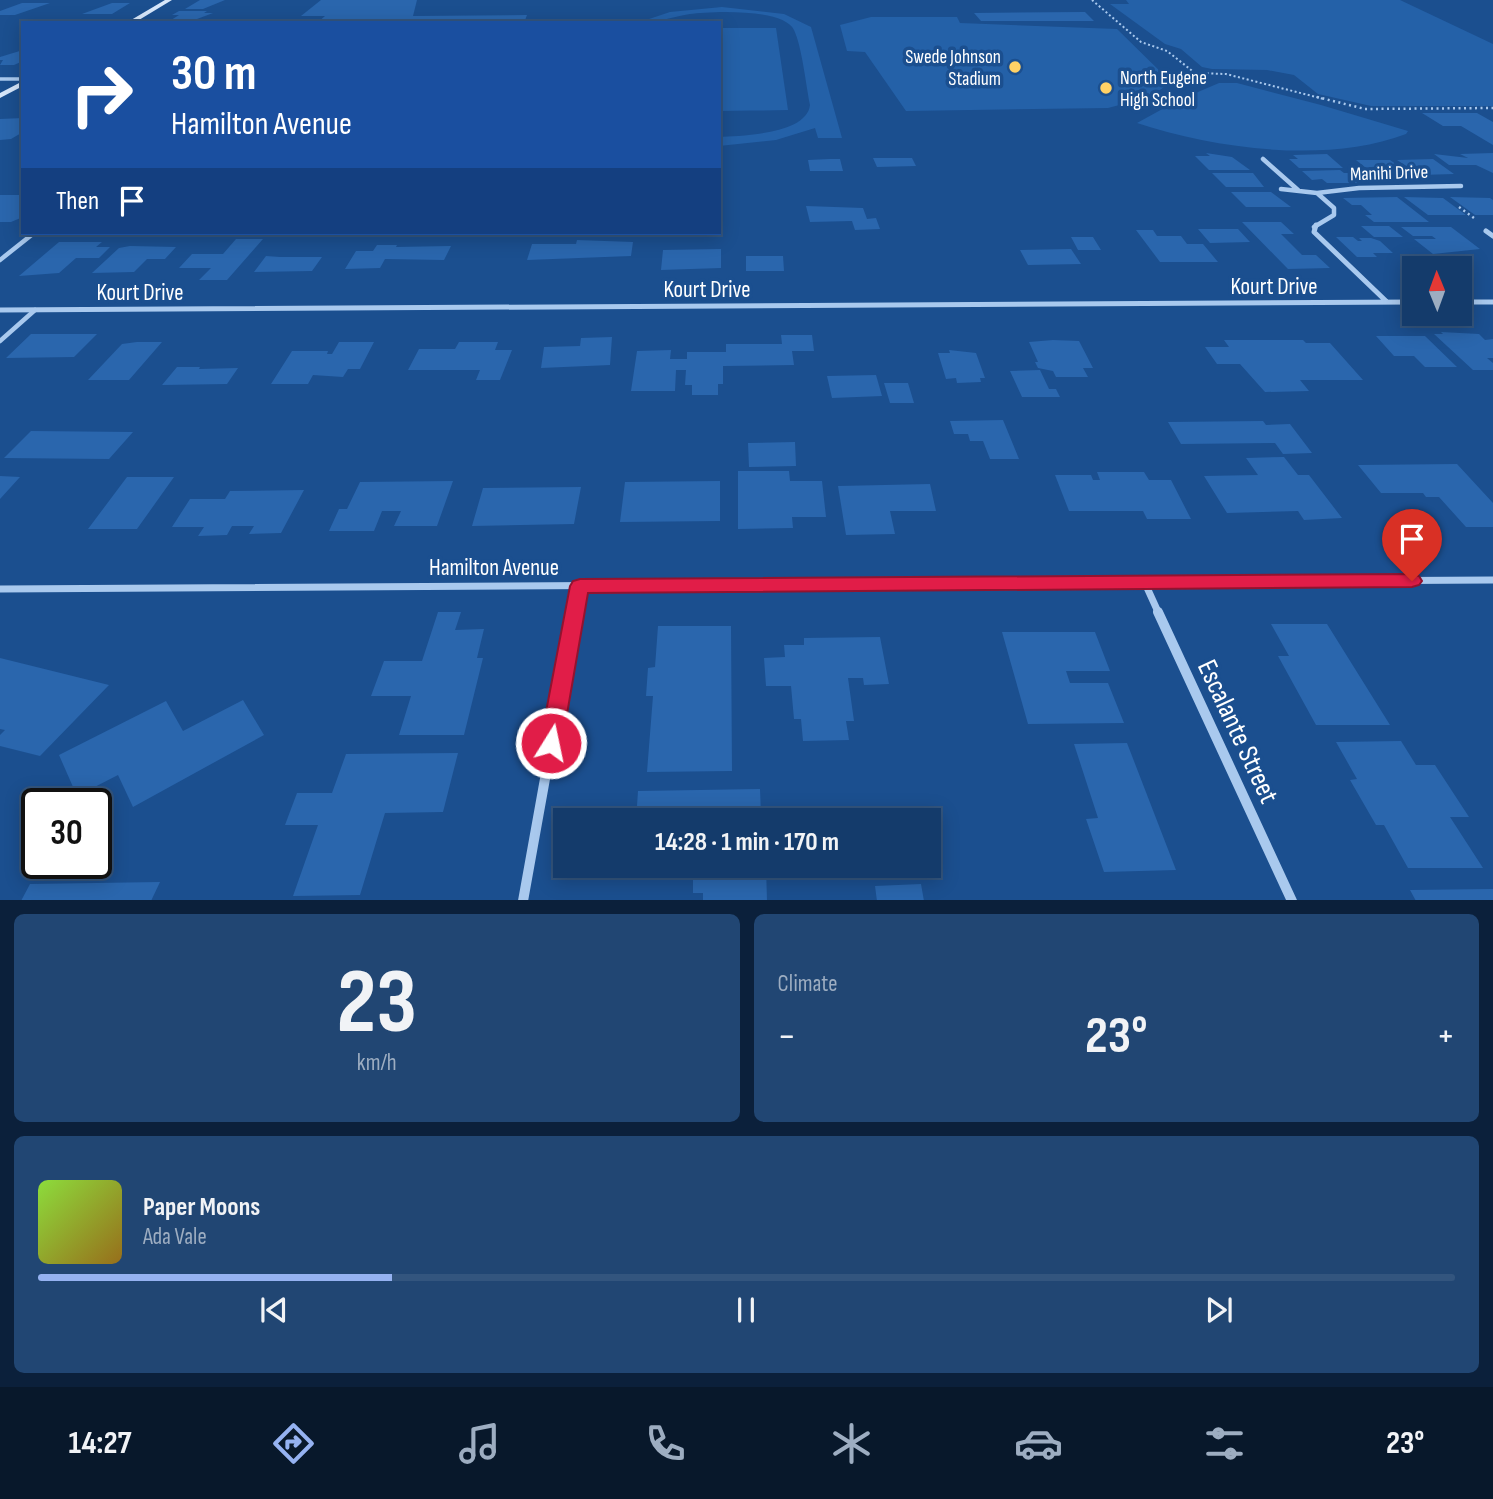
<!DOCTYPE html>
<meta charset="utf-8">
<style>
:root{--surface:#143b6b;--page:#214673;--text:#f1f3f6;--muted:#9dadc1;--line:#33557e;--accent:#95b2f1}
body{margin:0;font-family:"Sofia Sans Condensed",sans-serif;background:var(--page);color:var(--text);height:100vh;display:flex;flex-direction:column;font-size:26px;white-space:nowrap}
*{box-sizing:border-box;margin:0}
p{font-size:23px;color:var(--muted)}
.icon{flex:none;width:38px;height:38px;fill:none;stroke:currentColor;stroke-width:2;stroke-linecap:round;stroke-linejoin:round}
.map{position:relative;height:900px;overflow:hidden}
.details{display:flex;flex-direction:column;gap:14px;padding:14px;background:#0b203b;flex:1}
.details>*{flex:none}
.top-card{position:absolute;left:21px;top:21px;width:700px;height:214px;border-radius:0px;box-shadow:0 4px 18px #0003,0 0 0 2px var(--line);background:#1a4fa0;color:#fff;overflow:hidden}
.needle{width:46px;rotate:359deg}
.fabs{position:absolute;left:1402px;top:256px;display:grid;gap:14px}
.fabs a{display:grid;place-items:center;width:70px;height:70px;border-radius:0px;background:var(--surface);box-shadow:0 4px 18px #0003,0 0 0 2px var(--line);font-size:35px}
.speed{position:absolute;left:21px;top:788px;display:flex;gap:14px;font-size:35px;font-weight:700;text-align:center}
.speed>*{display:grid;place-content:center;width:91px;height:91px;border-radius:50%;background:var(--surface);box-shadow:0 4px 18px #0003,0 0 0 2px var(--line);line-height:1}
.speed .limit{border:4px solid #111;border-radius:10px;background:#fff;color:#111}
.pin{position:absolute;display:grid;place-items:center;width:60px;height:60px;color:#fff;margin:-72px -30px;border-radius:50% 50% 50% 0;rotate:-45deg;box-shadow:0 0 7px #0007}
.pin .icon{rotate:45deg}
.me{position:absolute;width:77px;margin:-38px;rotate:10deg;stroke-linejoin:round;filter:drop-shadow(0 0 5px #0008)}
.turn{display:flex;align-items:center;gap:24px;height:147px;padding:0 35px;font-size:32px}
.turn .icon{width:91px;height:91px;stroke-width:2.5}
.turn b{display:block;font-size:49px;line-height:60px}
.then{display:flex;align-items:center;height:66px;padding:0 35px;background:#0003;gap:14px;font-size:26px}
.big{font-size:52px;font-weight:700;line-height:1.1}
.details .tile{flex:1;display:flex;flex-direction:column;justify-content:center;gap:10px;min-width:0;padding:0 24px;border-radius:10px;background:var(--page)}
.details .dial{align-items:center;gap:0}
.dial b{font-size:91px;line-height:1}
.song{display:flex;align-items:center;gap:21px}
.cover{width:84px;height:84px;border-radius:10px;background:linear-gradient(135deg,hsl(90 70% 55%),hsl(40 70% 35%))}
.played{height:7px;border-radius:4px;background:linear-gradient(90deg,var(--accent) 25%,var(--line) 25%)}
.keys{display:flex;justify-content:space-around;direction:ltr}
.heat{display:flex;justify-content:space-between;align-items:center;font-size:38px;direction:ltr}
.details .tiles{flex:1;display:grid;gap:14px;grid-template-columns:1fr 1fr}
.tile:last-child{grid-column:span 2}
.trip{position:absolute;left:553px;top:808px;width:388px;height:70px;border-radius:0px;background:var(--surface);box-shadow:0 4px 18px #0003,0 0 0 2px var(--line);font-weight:700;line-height:70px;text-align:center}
.tabs{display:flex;height:112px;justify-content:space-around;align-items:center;background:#08182b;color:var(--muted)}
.tabs .icon{width:49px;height:49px}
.tabs .active{color:var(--accent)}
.tabs b{font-size:32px;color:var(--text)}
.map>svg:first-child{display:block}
.green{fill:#2461a8}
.building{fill:#2a66ad}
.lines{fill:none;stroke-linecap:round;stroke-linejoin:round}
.path-far1{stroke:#a9c9ee;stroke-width:2;stroke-dasharray:2 2.5;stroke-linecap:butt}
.path{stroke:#a9c9ee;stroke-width:2.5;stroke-dasharray:2 3.5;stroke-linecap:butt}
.lane{stroke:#a9c9ee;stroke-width:4.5}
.street-far4{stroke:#a9c9ee;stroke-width:3.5}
.street-far3{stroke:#a9c9ee;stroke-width:4.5}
.street-far2{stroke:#a9c9ee;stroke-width:5}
.street-far1{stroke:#a9c9ee;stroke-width:7}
.street{stroke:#a9c9ee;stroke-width:10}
.secondary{fill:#d6e6fa;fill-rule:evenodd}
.route{fill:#e11d48;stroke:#92132f;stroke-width:2}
.poi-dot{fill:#ffd166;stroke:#1b4f8f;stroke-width:2.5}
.labels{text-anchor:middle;stroke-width:7;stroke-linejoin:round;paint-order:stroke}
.far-poi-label{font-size:19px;fill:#fff;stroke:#1b4f8f;text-anchor:end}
.far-street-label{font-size:19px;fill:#fff;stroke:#1b4f8f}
.street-label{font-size:23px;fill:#fff;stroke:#1b4f8f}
.near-street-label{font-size:28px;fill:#fff;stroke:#1b4f8f}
</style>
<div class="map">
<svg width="1493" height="901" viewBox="0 0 1493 901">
<rect width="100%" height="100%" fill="#1b4f8f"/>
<!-- green -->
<path class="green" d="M 1126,0 L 1400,0 L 1493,44 L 1493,106 L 1371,106 L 1318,94 L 1294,75 L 1267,70 L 1212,69 L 1202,67 L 1181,49 L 1165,44 L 1110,4 L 1129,4 Z
M 722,7 L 784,14 L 811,27 L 842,138 L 818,138 L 815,128 L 776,140 L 719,146 L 719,137 C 742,136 807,134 810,105 C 806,85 802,47 794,30 C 784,8 711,11 690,14 C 671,17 656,23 637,23 L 670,12 Z
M 871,17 L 957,17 L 960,23 L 1117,29 L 1171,82 L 1150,97 L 1108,108 L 906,111 L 865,52 L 847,51 L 840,25 Z
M 719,28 L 776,28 L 788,110 L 719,111 Z
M 1219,83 L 1237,83 L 1321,105 L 1408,131 L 1406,134 C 1327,164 1216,149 1137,123 L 1177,101 Z"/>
<!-- building -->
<path class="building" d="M 200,0 L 225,0 L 203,9 L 185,9 Z
M 321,0 L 417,0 L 413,16 L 527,15 L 524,23 L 317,23 L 325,16 L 301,16 Z
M 22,3 L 50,3 L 15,15 L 0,15 L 0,11 Z
M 112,3 L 130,3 L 112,14 L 82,14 Z
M 179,11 L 207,11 L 204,13 L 213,13 L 189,22 L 168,22 L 179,15 L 172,15 Z
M 1085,12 L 1094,21 L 981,21 L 974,13 Z
M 23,50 L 23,61 L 14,65 L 0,65 L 3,60 L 0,60 L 0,57 Z
M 1422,113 L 1477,113 L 1493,122 L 1493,145 L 1461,126 L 1443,126 Z
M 23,118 L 23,132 L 11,139 L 0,140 L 0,119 Z
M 1206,153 L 1232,157 L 1250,170 L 1209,170 L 1195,156 L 1210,156 Z
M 1493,153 L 1493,173 L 1476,165 L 1449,165 L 1434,154 L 1468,158 L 1460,154 Z
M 1327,154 L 1343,168 L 1299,168 L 1289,159 L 1298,159 L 1293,155 Z
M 873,158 L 912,158 L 916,166 L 877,167 Z
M 830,159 L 840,159 L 843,171 L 810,171 L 808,160 Z
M 1433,159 L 1454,174 L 1420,175 L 1397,160 Z
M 1356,160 L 1390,160 L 1410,174 L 1376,176 Z
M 1340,170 L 1344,173 L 1357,173 L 1369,183 L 1327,183 L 1322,179 L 1312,180 L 1302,171 Z
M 1212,173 L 1253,173 L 1264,187 L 1226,187 Z
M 1231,192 L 1271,192 L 1291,207 L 1246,207 Z
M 0,195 L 23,195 L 23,217 L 11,222 L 0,222 Z
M 1397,197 L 1429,222 L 1374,222 L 1365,215 L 1372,215 L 1361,205 L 1352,205 L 1343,198 Z
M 1404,197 L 1443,198 L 1466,215 L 1428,215 Z
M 1450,197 L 1490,198 L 1493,200 L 1493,215 L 1475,215 Z
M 806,206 L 863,208 L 867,219 L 876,218 L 880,229 L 855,230 L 852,221 L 810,222 Z
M 1242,222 L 1281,222 L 1294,234 L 1281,234 L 1302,255 L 1316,255 L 1330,268 L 1288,269 Z
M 1361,226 L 1389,226 L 1403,237 L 1374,237 Z
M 1401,227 L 1451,227 L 1480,249 L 1433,254 L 1414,239 L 1436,239 L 1432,236 L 1413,236 Z
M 1198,229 L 1238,229 L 1250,242 L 1210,243 Z
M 1136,230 L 1153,230 L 1157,236 L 1181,236 L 1187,244 L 1203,244 L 1218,262 L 1160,262 Z
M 1071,237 L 1093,237 L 1101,250 L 1078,250 Z
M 1336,237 L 1353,237 L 1358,241 L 1362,241 L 1359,238 L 1371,238 L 1380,241 L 1393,253 L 1373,253 L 1377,257 L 1357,257 Z
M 236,239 L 263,239 L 227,280 L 199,280 L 211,268 L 179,268 L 192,254 L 223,254 Z
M 577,240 L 633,242 L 631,256 L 527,260 L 532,244 L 576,244 Z
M 59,242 L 102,242 L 96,247 L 110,247 L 99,258 L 76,258 L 59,273 L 19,276 Z
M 377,245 L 397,245 L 396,247 L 451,246 L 444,260 L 385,259 L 380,268 L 345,269 L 356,251 L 373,251 Z
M 130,246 L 176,247 L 165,259 L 147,259 L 134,272 L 92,273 L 119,248 Z
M 721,249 L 721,268 L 661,270 L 663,250 Z
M 1071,249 L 1081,264 L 1028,265 L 1020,250 Z
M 266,256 L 280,257 L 322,257 L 312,271 L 254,272 Z
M 746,256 L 783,256 L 784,271 L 746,271 Z
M 1441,332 L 1479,334 L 1485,340 L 1493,339 L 1493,358 L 1487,358 L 1493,363 L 1493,370 L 1473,370 L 1434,334 L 1443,334 Z
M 31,334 L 97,334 L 74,357 L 6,358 Z
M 781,335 L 812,335 L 814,351 L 792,351 L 794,365 L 723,366 L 723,384 L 718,384 L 718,395 L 692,395 L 692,385 L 685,385 L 686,370 L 676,370 L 675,391 L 631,391 L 637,351 L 671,350 L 670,359 L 687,359 L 687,352 L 726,352 L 726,344 L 782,344 Z
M 1376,336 L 1425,336 L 1457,367 L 1425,367 L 1414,356 L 1394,356 Z
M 612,337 L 610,365 L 541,368 L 544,347 L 580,346 L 581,338 Z
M 1053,340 L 1079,341 L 1093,368 L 1083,368 L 1088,377 L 1056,377 L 1053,371 L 1038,368 L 1035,362 L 1038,362 L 1029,342 Z
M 1224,340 L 1303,340 L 1306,343 L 1330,343 L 1363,380 L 1300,380 L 1309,391 L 1265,392 L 1240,364 L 1217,364 L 1205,347 L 1229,347 Z
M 137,342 L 162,342 L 129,380 L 88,380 L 122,344 Z
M 339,342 L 374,342 L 360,369 L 348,369 L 343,377 L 313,375 L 308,384 L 271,384 L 292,351 L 328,351 L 327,354 L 332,354 Z
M 459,342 L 498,342 L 495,350 L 512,350 L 500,380 L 476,380 L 480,370 L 408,370 L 419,349 L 455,349 Z
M 949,350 L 976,353 L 985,378 L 980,378 L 981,382 L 957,383 L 956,378 L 946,379 L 938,353 L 950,353 Z
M 177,367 L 200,367 L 199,369 L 238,368 L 227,384 L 162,385 Z
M 1040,370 L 1049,389 L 1056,389 L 1060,397 L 1022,397 L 1010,371 Z
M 876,375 L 882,396 L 832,398 L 827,376 Z
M 884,383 L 908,383 L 914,403 L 890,403 Z
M 1003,420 L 1019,459 L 990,459 L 983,441 L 970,441 L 968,434 L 954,434 L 950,421 Z
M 1263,421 L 1266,425 L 1290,424 L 1312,453 L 1283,454 L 1275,443 L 1181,444 L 1168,422 Z
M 31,431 L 133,432 L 109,459 L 4,458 Z
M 795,442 L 796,466 L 749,467 L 748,443 Z
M 1284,457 L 1298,475 L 1309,475 L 1342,518 L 1304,520 L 1298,511 L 1227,513 L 1204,476 L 1258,475 L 1246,458 Z
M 1457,464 L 1493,503 L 1493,527 L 1466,527 L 1439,497 L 1426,497 L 1423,493 L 1381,493 L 1358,465 Z
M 738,471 L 789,471 L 790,481 L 822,481 L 826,517 L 792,517 L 793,528 L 738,529 Z
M 1097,472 L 1144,472 L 1149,480 L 1171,480 L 1191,519 L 1147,519 L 1143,511 L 1069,511 L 1055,475 L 1091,475 L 1093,480 L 1100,480 Z
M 0,476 L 20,477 L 0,499 Z
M 127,477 L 174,477 L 137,529 L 88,529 Z
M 453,481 L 437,526 L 394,526 L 401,511 L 382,511 L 374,531 L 329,531 L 339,509 L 347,509 L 360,482 Z
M 720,481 L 720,521 L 620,522 L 625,482 Z
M 930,484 L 936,511 L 890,511 L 895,534 L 846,535 L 838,486 Z
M 581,487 L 574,524 L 472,526 L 483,488 Z
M 304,490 L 281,533 L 249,534 L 254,526 L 232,526 L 227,535 L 198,536 L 204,527 L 172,527 L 190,499 L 225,499 L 230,491 Z
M 438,612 L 461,612 L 455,630 L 484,629 L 477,658 L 483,658 L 464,735 L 399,735 L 411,696 L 371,696 L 384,661 L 422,661 Z
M 1271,624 L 1327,624 L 1390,725 L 1316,725 L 1278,656 L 1289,656 Z
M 658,626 L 731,626 L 732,771 L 647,772 L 653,696 L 646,696 L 648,668 L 655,667 Z
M 1002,632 L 1095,632 L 1110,671 L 1066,671 L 1070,683 L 1108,683 L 1124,723 L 1028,724 Z
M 880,637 L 889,684 L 864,685 L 863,678 L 848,678 L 854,721 L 846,721 L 849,740 L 803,741 L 801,719 L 794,719 L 791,686 L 766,686 L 764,658 L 785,657 L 784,645 L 804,645 L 804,638 Z
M 0,658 L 109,685 L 40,756 L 0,746 L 0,735 L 5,730 L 0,729 Z
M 243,700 L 264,735 L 133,807 L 118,775 L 77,796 L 59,755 L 166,701 L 183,731 Z
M 1401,741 L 1416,765 L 1435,765 L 1469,817 L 1450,817 L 1483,868 L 1408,868 L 1384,825 L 1376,825 L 1350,780 L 1357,779 L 1336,742 Z
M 1127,743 L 1176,870 L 1104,872 L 1086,819 L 1098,818 L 1074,744 Z
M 458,753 L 443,812 L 385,813 L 360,895 L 293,896 L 318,825 L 285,825 L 297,793 L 332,793 L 346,754 Z
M 760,789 L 761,815 L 791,814 L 791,821 L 636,821 L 638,791 Z
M 693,866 L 766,866 L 767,901 L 703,901 L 703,893 L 693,893 Z
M 160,882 L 151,901 L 21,901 L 30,884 Z
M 921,884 L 924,901 L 877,901 L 875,886 Z
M 1493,889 L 1493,901 L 1416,901 L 1410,890 Z"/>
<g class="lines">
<!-- path-far1 -->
<path class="path-far1" d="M 1092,0 L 1141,42 L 1167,51 L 1195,73 L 1226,74 L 1324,99"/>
<!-- path -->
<path class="path" d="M 1317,97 L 1365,109 L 1493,108
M 1459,207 L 1474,218"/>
<!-- lane -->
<path class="lane" d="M 0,260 L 34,233
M 0,341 L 35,310"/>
<!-- street-far4 -->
<path class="street-far4" d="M 0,79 L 23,79"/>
<!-- street-far3 -->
<path class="street-far3" d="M 1263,159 L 1298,190
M 1281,189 L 1317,193 L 1334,208 L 1334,215 L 1314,227
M 1317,193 L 1359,188 L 1461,186"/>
<!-- street-far2 -->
<path class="street-far2" d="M 1316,225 L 1314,232 L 1387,302
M 1486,231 L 1493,236
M 1460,302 L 1493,302
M 0,310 L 1414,302"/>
<!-- street-far1 -->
<path class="street-far1" d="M 1144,581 L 1159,614
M 0,589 L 1493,580
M 575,614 L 580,586"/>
<!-- street -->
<path class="street" d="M 1158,612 L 1292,901
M 523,901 L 575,612"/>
<!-- secondary -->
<path class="secondary" d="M 165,0 L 172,0 L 134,23 L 126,23 Z
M 23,81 L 23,86 L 0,98 L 0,93 Z"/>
</g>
<!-- route -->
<path class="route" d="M 1412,574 L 1419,576 L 1422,581 L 1419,585 L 1412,587 L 588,593 L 562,743 L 559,750 L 551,752 L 544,750 L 540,743 L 570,586 L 573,581 L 580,579 Z"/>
<!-- markers -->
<g class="poi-dot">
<circle cx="1015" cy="67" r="7"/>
<circle cx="1106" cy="88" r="7"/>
</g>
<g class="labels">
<!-- far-poi labels -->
<g class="far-poi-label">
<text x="1001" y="63">Swede Johnson<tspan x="1001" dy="22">Stadium</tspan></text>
<text x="1120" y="84" text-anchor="start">North Eugene<tspan x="1120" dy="22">High School</tspan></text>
</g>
<!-- far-street labels -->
<g class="far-street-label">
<text transform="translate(1389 172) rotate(-2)" y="7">Manihi Drive</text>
</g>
<!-- street labels -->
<g class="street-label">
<text x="1274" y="294">Kourt Drive</text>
<text x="707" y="297">Kourt Drive</text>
<text x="140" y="300">Kourt Drive</text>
<text x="494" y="575">Hamilton Avenue</text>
</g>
<!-- near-street labels -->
<g class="near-street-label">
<text transform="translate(1239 731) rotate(65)" y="10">Escalante Street</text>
</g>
</g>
</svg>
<div class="fabs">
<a><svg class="needle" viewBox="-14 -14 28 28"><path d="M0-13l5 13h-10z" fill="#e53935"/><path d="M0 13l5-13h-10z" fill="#9dadc1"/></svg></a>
</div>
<div class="speed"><div class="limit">30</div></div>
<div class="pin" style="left:1412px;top:581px;background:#d93025"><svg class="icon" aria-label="arrive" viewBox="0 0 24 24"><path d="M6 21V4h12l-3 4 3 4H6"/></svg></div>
<svg class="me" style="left:551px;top:743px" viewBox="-20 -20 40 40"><circle r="17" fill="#e11d48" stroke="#fff" stroke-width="3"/><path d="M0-11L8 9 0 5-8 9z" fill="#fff"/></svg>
<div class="trip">14:28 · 1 min · 170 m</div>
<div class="top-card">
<div class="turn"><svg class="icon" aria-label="right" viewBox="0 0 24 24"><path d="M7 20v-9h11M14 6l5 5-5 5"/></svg><div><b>30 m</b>Hamilton Avenue</div></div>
<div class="then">Then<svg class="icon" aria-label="arrive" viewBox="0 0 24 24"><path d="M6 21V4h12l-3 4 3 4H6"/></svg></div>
</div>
</div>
<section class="details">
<div class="tiles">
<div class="tile dial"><b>23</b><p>km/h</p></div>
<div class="tile"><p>Climate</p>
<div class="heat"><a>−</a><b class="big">23°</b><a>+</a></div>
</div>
<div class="tile">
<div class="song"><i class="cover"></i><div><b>Paper Moons</b><p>Ada Vale</p></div></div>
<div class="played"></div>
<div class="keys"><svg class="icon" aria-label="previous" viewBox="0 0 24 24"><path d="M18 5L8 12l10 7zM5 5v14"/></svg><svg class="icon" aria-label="pause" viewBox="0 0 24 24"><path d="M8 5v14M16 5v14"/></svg><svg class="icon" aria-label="next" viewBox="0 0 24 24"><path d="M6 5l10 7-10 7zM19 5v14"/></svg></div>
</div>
</div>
</section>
<nav class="tabs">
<b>14:27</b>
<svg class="icon active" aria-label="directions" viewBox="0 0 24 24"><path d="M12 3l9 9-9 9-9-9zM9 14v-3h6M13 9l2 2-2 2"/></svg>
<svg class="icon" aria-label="music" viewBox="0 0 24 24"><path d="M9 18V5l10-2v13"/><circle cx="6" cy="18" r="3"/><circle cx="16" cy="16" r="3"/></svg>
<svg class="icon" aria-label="phone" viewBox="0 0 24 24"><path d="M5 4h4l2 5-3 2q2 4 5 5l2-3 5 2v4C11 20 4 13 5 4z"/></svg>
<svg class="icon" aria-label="climate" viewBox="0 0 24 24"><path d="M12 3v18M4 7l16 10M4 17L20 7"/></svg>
<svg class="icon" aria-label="car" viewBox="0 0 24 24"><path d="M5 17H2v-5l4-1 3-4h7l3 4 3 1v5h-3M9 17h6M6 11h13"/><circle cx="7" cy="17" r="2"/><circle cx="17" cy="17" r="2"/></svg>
<svg class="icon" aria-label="filters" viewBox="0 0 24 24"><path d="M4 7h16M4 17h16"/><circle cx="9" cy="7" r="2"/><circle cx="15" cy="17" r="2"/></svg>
<b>23°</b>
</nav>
